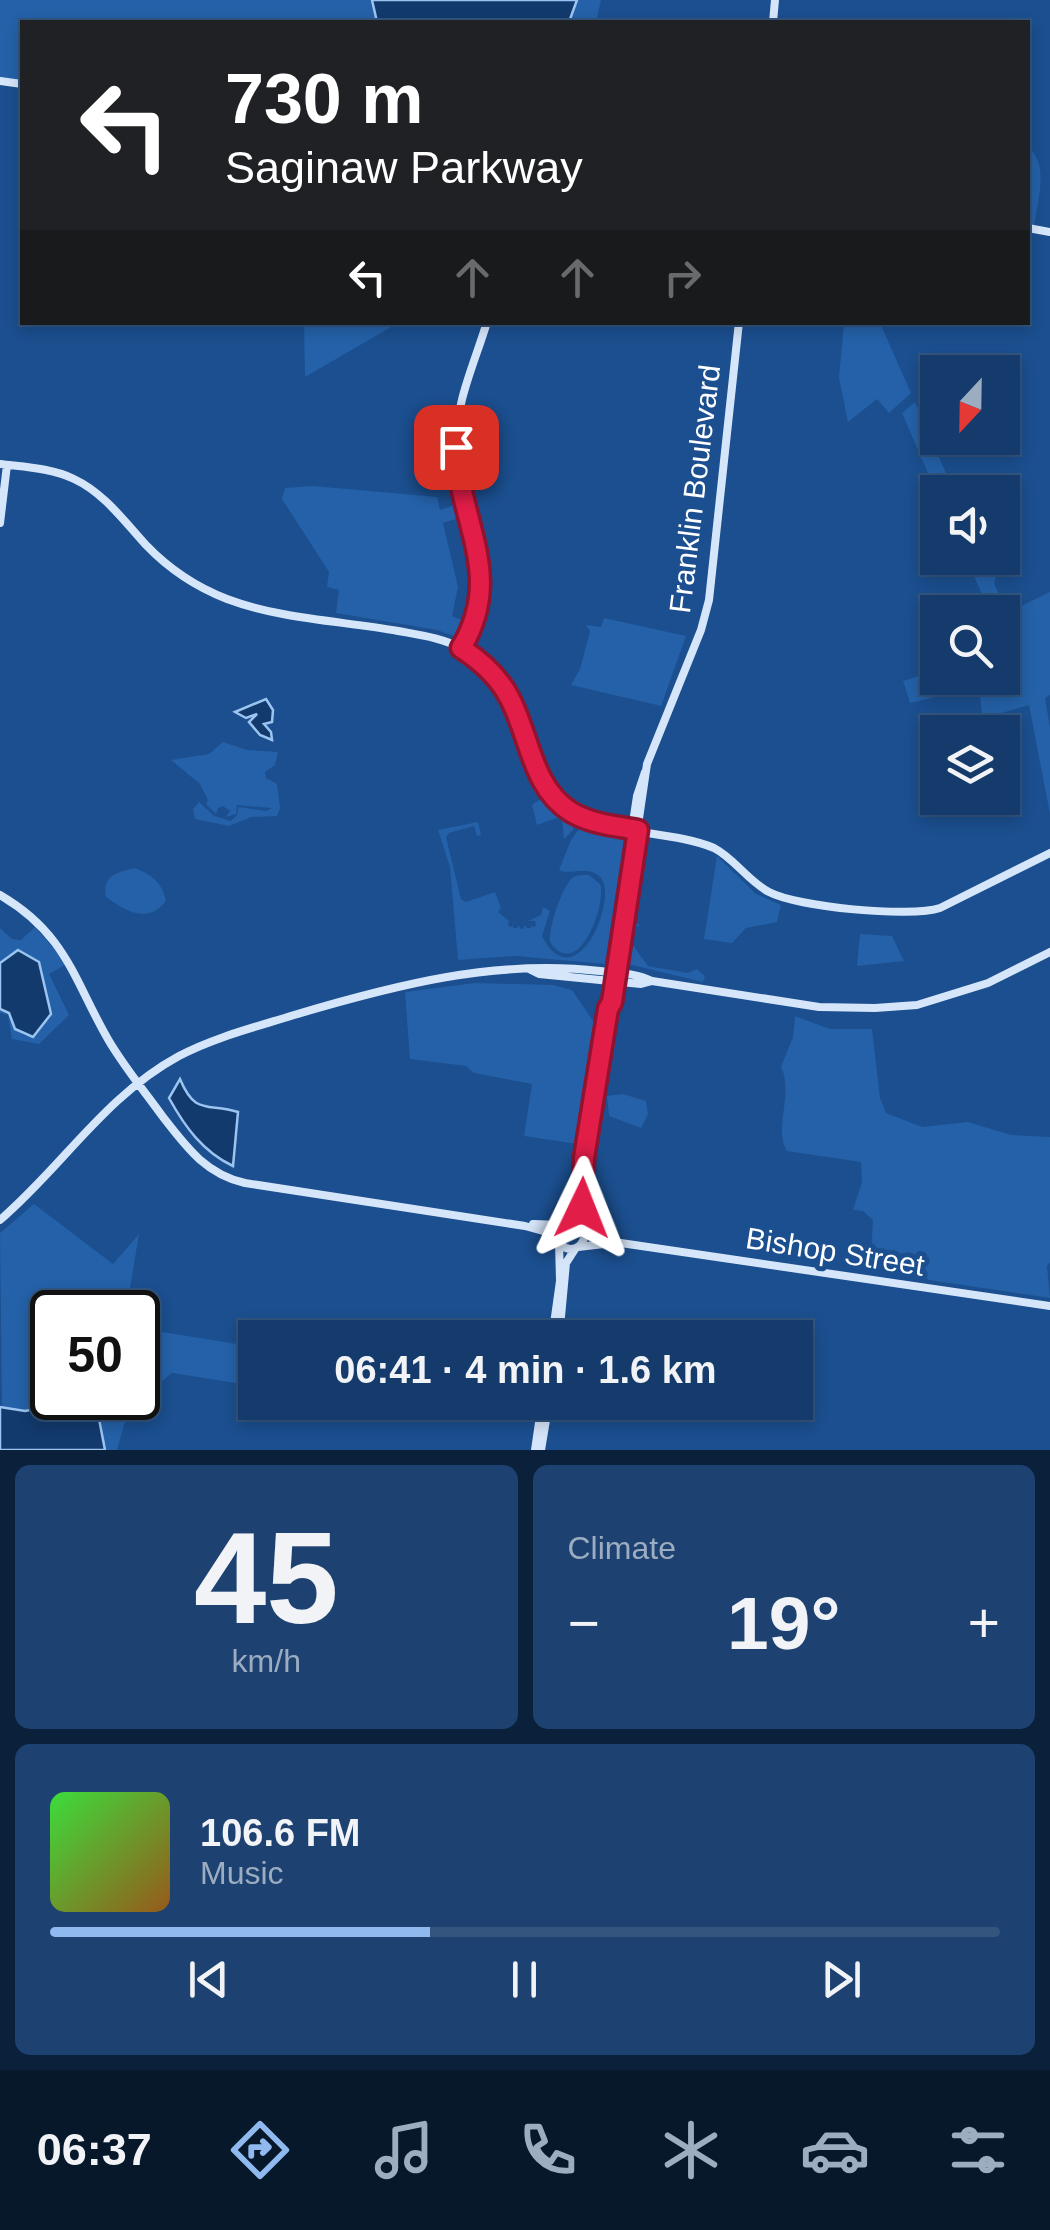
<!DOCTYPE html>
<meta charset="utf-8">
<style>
:root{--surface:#143b6b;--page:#1d4271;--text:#f1f3f6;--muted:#9dadc1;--line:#33557e;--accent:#90b9f0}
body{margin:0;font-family:Arial,sans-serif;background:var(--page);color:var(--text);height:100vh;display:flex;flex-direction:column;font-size:38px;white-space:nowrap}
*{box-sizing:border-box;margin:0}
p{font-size:32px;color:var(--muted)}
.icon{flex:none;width:55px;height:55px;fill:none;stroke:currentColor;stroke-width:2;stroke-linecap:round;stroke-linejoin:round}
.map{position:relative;height:1450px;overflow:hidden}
.sheet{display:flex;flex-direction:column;gap:15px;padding:15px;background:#0b203b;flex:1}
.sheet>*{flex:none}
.top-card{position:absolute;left:20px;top:20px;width:1010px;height:305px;border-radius:0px;box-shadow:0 5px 15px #0003,0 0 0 2px var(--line);background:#202124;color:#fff;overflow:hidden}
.needle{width:65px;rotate:202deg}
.buttons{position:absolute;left:920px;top:355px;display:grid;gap:20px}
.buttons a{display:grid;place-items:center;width:100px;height:100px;border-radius:0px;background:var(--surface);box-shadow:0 5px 15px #0003,0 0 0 2px var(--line);font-size:50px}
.speed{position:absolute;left:30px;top:1290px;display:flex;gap:20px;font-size:50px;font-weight:700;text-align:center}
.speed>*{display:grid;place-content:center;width:130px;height:130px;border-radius:50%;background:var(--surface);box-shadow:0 5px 15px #0003,0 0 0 2px var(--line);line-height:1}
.speed .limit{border:5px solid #111;border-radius:15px;background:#fff;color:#111}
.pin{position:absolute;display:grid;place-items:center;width:85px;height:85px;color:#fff;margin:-42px;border-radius:20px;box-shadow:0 5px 15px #0006}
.me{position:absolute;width:110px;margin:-55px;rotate:2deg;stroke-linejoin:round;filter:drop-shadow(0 0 8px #0008)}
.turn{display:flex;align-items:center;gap:35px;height:210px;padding:0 40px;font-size:45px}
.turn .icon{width:130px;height:130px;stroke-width:2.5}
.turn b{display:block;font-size:70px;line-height:85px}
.lanes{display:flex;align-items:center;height:95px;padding:0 40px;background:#0003;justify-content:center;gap:50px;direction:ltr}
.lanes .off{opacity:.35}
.big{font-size:75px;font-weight:700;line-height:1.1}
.sheet .card{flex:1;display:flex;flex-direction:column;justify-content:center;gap:15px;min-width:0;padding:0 35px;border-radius:15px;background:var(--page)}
.sheet .dial{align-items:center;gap:0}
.dial b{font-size:130px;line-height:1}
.song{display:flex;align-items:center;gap:30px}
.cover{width:120px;height:120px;border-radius:15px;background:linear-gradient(135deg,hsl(120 70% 55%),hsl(30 70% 35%))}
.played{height:10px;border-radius:5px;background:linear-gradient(90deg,var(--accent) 40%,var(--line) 40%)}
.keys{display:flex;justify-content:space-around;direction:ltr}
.heat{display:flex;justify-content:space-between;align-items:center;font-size:55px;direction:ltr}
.sheet .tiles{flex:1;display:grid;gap:15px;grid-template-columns:1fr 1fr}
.card:last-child{grid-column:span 2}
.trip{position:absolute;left:238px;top:1320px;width:575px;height:100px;border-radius:0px;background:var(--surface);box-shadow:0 5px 15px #0003,0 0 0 2px var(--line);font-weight:700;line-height:100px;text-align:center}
.dock{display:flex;height:160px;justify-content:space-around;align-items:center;background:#08182b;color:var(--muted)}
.dock .icon{width:70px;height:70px}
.dock .active{color:var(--accent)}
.dock b{font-size:45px;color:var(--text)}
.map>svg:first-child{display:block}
.green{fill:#2461a8}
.water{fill:#123a6d;stroke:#9cc4f0;stroke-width:2.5}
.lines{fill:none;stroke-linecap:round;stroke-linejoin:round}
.secondary{stroke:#d6e6fa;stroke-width:8}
.route-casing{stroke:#92132f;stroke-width:25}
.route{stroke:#e11d48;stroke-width:18}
.labels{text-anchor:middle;stroke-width:10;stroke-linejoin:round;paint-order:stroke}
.street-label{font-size:30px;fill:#fff;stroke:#1b4f8f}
</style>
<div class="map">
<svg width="1050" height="1450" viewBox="0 0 1050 1450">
<rect width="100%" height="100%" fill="#1b4f8f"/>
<!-- green -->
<path class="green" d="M 0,0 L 601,0 L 596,22 L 22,22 L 22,80 L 0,78 Z
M 1028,147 C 1050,165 1037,202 1034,227 L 1028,225 Z
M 304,322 L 398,322 L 398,323 L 305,377 Z
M 844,323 L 880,323 L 911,393 L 889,413 L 877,399 L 848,422 L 839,378 Z
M 915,402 L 954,492 L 937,494 L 902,413 Z
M 313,486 L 437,497 L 440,510 L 458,504 L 462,517 L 443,523 L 458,587 L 452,616 L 469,623 L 459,638 L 437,630 L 336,613 L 339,590 L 327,587 L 329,572 L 282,499 L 285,488 Z
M 966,558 L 1002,558 L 994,583 L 1007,613 L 1050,592 L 1050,695 L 1045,698 L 1050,728 L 1050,814 L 1029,705 L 995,715 L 982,715 L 978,678 L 1002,678 L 1003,673 L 1022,687 L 1003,642 L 1002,612 L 990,612 Z
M 604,618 L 686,636 L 661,706 L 571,685 L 580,669 L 590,631 L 586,625 L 601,627 Z
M 937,671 L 938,678 L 953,678 L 956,692 L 910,703 L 903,681 Z
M 223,742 L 247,750 L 278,752 L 275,765 L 265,772 L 266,778 L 277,784 L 280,808 L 277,816 L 251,817 L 229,826 L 195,819 L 193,809 L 199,802 L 214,816 L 231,821 L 237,815 L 238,807 L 266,811 L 272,808 L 237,805 L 236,814 L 226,817 L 230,811 L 223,806 L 218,808 L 216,814 L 206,804 L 208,800 L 200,784 L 171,760 L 209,754 Z
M 545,796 L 575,820 L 573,830 L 564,839 L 562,820 L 557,818 L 537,825 L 532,805 Z
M 478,822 L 481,835 L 477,836 L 474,826 L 449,833 L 446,837 L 461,899 L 466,902 L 495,892 L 501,908 L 498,912 L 509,921 L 508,926 L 512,927 L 513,924 L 513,928 L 517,928 L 519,925 L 520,929 L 524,928 L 524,925 L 527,928 L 531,928 L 531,924 L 532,927 L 536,926 L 535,921 L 528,921 L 541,915 L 543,907 L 550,911 L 542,936 C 576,1002 620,896 600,877 C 586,864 572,876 559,870 L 571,840 L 583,824 L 625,833 L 605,964 L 515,956 L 458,960 L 450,867 L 438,830 Z
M 717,856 L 756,894 L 781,905 L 777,922 L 746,928 L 732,943 L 704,939 Z
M 135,868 C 152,875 162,882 166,901 C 148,924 127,912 106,897 C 102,876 117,872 135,868 Z
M 589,875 L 600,884 C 607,905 578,983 550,942 C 548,929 562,887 572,878 C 579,874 581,875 589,875 Z
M 633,922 L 641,926 L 635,926 L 632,944 L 648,966 L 688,973 L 697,969 L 705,976 L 703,982 L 624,963 L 622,958 L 628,925 Z
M 35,927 L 67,964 L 49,974 L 69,1015 L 39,1044 L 12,1039 L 8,1015 L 0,1013 L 0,1009 C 12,1015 12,1029 25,1036 L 49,1019 L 49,1000 L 42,971 L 9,955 L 0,963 L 0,928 L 12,939 L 21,940 Z
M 860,934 L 892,936 L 904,961 L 857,966 Z
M 475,983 L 553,985 L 572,990 L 596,1025 L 577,1144 L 524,1136 L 532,1084 L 474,1073 L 466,1066 L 410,1059 L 405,992 Z
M 795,1016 L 830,1029 L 872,1029 L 880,1098 L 886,1113 L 922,1127 L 968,1122 L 1011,1135 L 1050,1137 L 1050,1262 L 1047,1266 L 1050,1298 L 929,1280 L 896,1264 L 871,1256 L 873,1220 L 863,1211 L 853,1210 L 862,1182 L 861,1162 L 787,1151 C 773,1129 794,1094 781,1067 L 793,1037 Z
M 623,1094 L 646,1101 L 648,1114 L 641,1128 L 609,1116 L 607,1096 Z
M 34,1204 L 113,1264 L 139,1234 L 126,1312 L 52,1312 L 52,1397 L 46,1407 L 25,1411 L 2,1410 L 0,1233 Z
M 138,1328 L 255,1347 L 255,1386 L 172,1373 L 129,1408 L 117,1450 L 105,1450 L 99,1419 L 77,1398 L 138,1398 Z"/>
<!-- water -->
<path class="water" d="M 372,0 L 577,0 L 569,22 L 377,22 Z
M 266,699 L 273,710 L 272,722 L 264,724 L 271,732 L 272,740 L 260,735 L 249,722 L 257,714 L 246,718 L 235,712 Z
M 18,950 L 39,962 L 51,1014 L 33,1037 L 15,1029 L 9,1013 L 0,1009 L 0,963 Z
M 180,1079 C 195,1115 206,1103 238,1112 L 233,1166 C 203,1152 185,1127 169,1098 Z
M 52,1397 L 76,1398 L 99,1419 L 105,1450 L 0,1450 L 0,1407 L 25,1411 L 45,1407 Z"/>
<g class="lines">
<!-- secondary -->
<path class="secondary" d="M 773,22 L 775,0
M 0,81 L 22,84
M 1028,228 L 1050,232
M 0,464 C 24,467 52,468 74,479 C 104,493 124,521 146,545 C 169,569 196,587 227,599 C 280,619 342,621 398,631 C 420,635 443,638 463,649 C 535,692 514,771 569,810 C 603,835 672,830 714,848 C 735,859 748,881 769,892 C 797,907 910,918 940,908 L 1050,853
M 0,523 L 7,465
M 461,648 C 507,571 457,528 456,448 C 455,403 474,365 487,322
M 0,895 C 67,934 74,981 109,1041 C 125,1068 145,1092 163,1117 C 187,1148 206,1174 245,1183 L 525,1226 L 543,1231 L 558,1240
M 529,969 L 539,974 L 641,984 L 652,981
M 607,1009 L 612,1002 L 647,764 L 701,630 L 709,600 L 739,322
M 0,1220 C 62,1167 105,1096 179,1056 C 215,1037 256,1027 294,1015 C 395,985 495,959 600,971 C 618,973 636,973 652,981 L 819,1007 L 875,1008 L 917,1005 L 988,983 L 1050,952
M558 1236a13 13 0 1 1 26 0a13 13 0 1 1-26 0Z
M 567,1223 C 579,1206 574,1190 578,1171 C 603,1047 618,922 637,796 L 645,772
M 533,1224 L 563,1225
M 582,1228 L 583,1158
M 584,1231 L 595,1238 L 614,1242 L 1050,1306
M 578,1247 L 613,1243
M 552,1338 L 560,1281 L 559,1242
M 559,1338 L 566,1263 L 575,1249
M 535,1450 L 542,1402
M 541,1450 L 549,1402"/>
</g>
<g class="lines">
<defs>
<path id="route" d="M 456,447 C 459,524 505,575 461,648 C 481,661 498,676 509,697 C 530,735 531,787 571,812 C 591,824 616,826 638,830 L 612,1002 L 608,1009 L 584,1158 L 582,1208"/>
</defs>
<!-- route casing -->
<use href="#route" class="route-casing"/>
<!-- route -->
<use href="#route" class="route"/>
</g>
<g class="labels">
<!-- street labels -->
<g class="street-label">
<text transform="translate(695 489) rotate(-83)" y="10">Franklin Boulevard</text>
<text transform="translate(835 1252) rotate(9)" y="10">Bishop Street</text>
</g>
</g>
</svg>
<div class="buttons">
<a><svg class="needle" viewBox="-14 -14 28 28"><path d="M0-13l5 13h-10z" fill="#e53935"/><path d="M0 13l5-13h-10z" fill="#9dadc1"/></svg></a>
<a><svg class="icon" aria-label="sound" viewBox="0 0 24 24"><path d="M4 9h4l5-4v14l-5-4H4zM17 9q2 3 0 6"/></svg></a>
<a><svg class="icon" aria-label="search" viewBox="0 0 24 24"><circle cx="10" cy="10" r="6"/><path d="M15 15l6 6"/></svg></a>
<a><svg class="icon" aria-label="layers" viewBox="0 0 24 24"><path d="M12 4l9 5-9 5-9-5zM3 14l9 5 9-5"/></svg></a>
</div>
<div class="speed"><div class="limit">50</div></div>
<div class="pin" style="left:456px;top:447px;background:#d93025"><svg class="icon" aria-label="arrive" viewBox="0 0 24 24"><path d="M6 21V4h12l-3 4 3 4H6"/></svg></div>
<svg class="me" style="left:582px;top:1208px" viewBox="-20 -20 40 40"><path d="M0-17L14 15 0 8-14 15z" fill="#e11d48" stroke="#fff" stroke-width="4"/></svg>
<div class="trip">06:41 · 4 min · 1.6 km</div>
<div class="top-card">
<div class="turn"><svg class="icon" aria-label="left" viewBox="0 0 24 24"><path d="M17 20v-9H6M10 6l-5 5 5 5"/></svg><div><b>730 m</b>Saginaw Parkway</div></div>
<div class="lanes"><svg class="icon" aria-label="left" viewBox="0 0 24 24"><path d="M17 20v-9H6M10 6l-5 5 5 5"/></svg><svg class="icon off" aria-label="ahead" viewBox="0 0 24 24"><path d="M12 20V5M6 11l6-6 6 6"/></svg><svg class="icon off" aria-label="ahead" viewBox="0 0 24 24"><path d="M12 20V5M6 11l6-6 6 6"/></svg><svg class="icon off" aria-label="right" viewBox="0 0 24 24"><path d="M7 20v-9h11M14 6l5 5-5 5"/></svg></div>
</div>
</div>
<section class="sheet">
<div class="tiles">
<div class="card dial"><b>45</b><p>km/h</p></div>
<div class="card"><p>Climate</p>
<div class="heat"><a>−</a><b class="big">19°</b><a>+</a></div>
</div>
<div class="card">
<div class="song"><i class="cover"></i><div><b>106.6 FM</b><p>Music</p></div></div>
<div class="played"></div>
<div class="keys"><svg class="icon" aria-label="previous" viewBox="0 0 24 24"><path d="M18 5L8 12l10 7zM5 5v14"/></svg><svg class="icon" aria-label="pause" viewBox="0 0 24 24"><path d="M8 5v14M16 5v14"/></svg><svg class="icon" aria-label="next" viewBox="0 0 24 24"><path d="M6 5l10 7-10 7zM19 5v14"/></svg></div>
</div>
</div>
</section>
<nav class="dock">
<b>06:37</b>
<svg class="icon active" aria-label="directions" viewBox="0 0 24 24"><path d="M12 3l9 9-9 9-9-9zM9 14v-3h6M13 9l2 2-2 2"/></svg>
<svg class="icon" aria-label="music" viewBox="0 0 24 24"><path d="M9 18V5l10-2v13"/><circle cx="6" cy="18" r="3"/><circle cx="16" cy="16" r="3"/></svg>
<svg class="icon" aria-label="phone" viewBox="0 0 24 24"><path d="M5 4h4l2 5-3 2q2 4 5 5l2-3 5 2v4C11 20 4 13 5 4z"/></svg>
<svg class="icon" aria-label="climate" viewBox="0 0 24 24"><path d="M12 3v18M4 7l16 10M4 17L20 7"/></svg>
<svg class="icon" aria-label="car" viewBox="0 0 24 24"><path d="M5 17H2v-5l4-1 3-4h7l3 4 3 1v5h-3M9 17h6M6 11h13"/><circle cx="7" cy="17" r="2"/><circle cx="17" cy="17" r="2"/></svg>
<svg class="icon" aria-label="filters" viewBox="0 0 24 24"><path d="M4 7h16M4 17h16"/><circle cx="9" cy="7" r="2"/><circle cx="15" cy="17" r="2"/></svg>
</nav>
